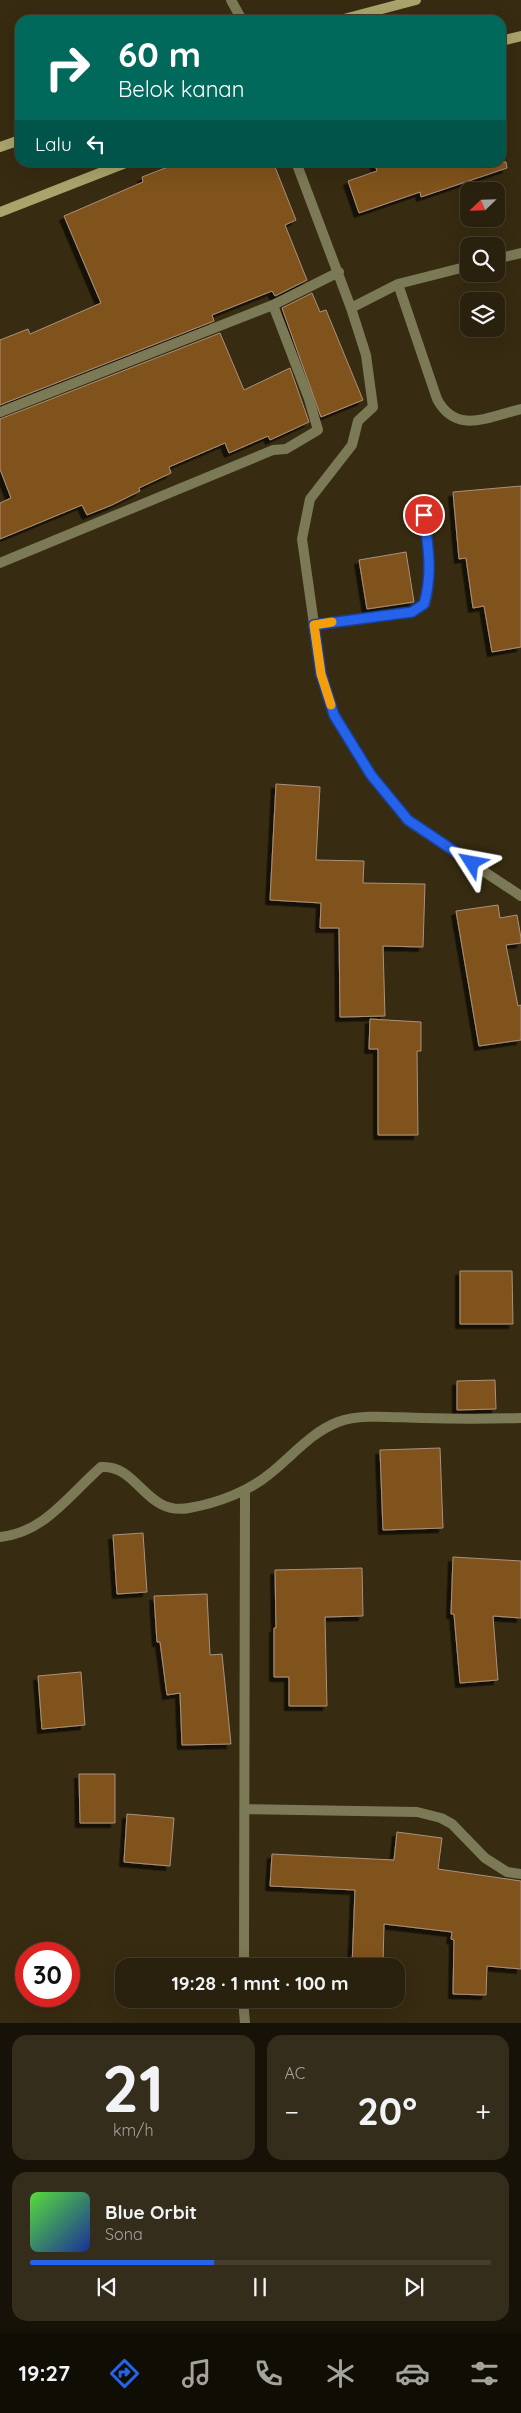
<!DOCTYPE html>
<html lang="id">
<meta charset="utf-8">
<style>
:root{--surface:#29200d;--page:#352d1b;--text:#f1f3f6;--muted:#a5a39d;--line:#453e2e;--accent:#2563eb}
body{margin:0;font-family:Quicksand,sans-serif;background:var(--page);color:var(--text);height:100vh;display:flex;flex-direction:column;font-size:19px;white-space:nowrap}
*{box-sizing:border-box;margin:0}
p{font-size:16px;color:var(--muted)}
.icon{flex:none;width:28px;height:28px;fill:none;stroke:currentColor;stroke-width:2;stroke-linecap:round;stroke-linejoin:round}
.map{position:relative;height:2023px;overflow:hidden}
.sheet{display:flex;flex-direction:column;gap:12px;padding:12px;background:#171207;flex:1}
.sheet>*{flex:none}
.top-card{position:absolute;left:15px;top:15px;width:491px;height:152px;border-radius:15px;box-shadow:0 5px 20px #0002,0 0 0 1px var(--line);background:#00695c;color:#fff;overflow:hidden}
.needle{width:32px;rotate:247deg}
.fabs{position:absolute;left:460px;top:182px;display:grid;gap:10px}
.fabs a{display:grid;place-items:center;width:45px;height:45px;border-radius:10px;background:var(--surface);box-shadow:0 5px 20px #0002,0 0 0 1px var(--line);font-size:25px}
.speed{position:absolute;left:15px;top:1942px;display:flex;gap:10px;font-size:25px;font-weight:700;text-align:center}
.speed>*{display:grid;place-content:center;width:65px;height:65px;border-radius:50%;background:var(--surface);box-shadow:0 5px 20px #0002,0 0 0 1px var(--line);line-height:1}
.speed .limit{border:8px solid #d22;background:#fff;color:#111}
.pin{position:absolute;display:grid;place-items:center;width:42px;height:42px;color:#fff;margin:-21px;border:2px solid #fff;border-radius:50%;box-shadow:0 1px 5px #0007}
.me{position:absolute;width:55px;margin:-28px;rotate:304deg;stroke-linejoin:round;filter:drop-shadow(0 0 4px #0008)}
.turn{display:flex;align-items:center;gap:18px;height:105px;padding:0 20px;font-size:22px}
.turn .icon{width:65px;height:65px;stroke-width:2.5}
.turn b{display:block;font-size:35px;line-height:42px}
.then{display:flex;align-items:center;height:48px;padding:0 20px;background:#0003;gap:10px;font-size:19px}
.big{font-size:38px;font-weight:700;line-height:1.1}
.sheet .tile{flex:1;display:flex;flex-direction:column;justify-content:center;gap:8px;min-width:0;padding:0 18px;border-radius:15px;background:var(--page)}
.sheet .dial{align-items:center;gap:0}
.dial b{font-size:65px;line-height:1}
.song{display:flex;align-items:center;gap:15px}
.cover{width:60px;height:60px;border-radius:8px;background:linear-gradient(135deg,hsl(110 70% 55%),hsl(230 70% 35%))}
.played{height:5px;border-radius:2px;background:linear-gradient(90deg,var(--accent) 40%,var(--line) 40%)}
.keys{display:flex;justify-content:space-around;direction:ltr}
.heat{display:flex;justify-content:space-between;align-items:center;font-size:28px;direction:ltr}
.sheet .tiles{flex:1;display:grid;gap:12px;grid-template-columns:1fr 1fr}
.tile:last-child{grid-column:span 2}
.trip{position:absolute;left:115px;top:1958px;width:290px;height:50px;border-radius:15px;background:var(--surface);box-shadow:0 5px 20px #0002,0 0 0 1px var(--line);font-weight:700;line-height:50px;text-align:center}
.tabs{display:flex;height:80px;justify-content:space-around;align-items:center;background:#100d05;color:var(--muted)}
.tabs .icon{width:35px;height:35px}
.tabs .active{color:var(--accent)}
.tabs b{font-size:22px;color:var(--text)}
.map>svg:first-child{display:block}
.building{fill:#81521d;stroke:#aa917b;filter:url(#shadow)}
.lines{fill:none;stroke-linecap:round;stroke-linejoin:round}
.street{stroke:#7c7956;stroke-width:10}
.secondary{stroke:#a9a46b;stroke-width:10}
.route-casing{stroke:#184099;stroke-width:12}
.route{stroke:#2563eb;stroke-width:9}
.slow{stroke:#f59e0b;stroke-width:9}
</style>
<div class="map">
<svg width="521" height="2023" viewBox="0 0 521 2023">
<defs>
<filter id="shadow"><feDropShadow dx="-4.5" dy="4.5" stdDeviation="0" flood-color="#0009"/></filter>
</defs>
<rect width="100%" height="100%" fill="#372b11"/>
<!-- building -->
<path class="building" d="M 273,162 L 296,220 L 285,225 L 307,280 L 275,296 L 272,291 L 212,315 L 214,321 L 0,405 L 0,340 L 28,329 L 30,334 L 101,303 L 64,216 L 143,182 L 142,177 L 178,163 Z
M 374,162 L 506,162 L 507,168 L 421,197 L 420,192 L 359,213 L 348,181 L 377,171 Z
M 312,293 L 320,312 L 326,310 L 363,400 L 321,417 L 282,308 Z
M 220,333 L 244,390 L 290,368 L 309,422 L 270,440 L 268,436 L 229,453 L 225,443 L 169,467 L 171,473 L 139,488 L 140,491 L 112,505 L 87,515 L 82,505 L 0,539 L 0,503 L 11,498 L 0,469 L 0,419 Z
M 521,486 L 521,647 L 492,652 L 484,606 L 473,608 L 466,558 L 459,559 L 453,492 Z
M 406,552 L 414,602 L 367,609 L 359,560 Z
M 276,784 L 320,787 L 316,860 L 364,861 L 363,883 L 425,884 L 423,947 L 383,946 L 385,1016 L 340,1017 L 339,928 L 320,928 L 321,903 L 270,900 Z
M 498,905 L 500,918 L 517,915 L 521,938 L 521,943 L 506,945 L 518,1006 L 521,1005 L 521,1040 L 479,1046 L 456,911 Z
M 370,1019 L 421,1022 L 421,1051 L 417,1051 L 418,1135 L 378,1135 L 378,1049 L 369,1049 Z
M 460,1271 L 512,1271 L 513,1324 L 460,1324 Z
M 495,1380 L 496,1409 L 457,1410 L 457,1381 Z
M 440,1448 L 443,1528 L 383,1530 L 380,1450 Z
M 143,1533 L 147,1592 L 117,1594 L 113,1535 Z
M 453,1557 L 521,1561 L 521,1618 L 493,1616 L 498,1680 L 460,1683 L 454,1614 L 451,1614 Z
M 362,1568 L 363,1616 L 325,1617 L 327,1706 L 289,1706 L 289,1677 L 274,1677 L 274,1628 L 276,1628 L 275,1570 Z
M 207,1594 L 210,1655 L 222,1654 L 231,1744 L 182,1745 L 180,1693 L 167,1695 L 160,1642 L 157,1642 L 154,1596 Z
M 81,1672 L 85,1725 L 42,1729 L 38,1676 Z
M 79,1774 L 115,1774 L 115,1823 L 80,1823 Z
M 127,1814 L 174,1818 L 170,1866 L 124,1862 Z
M 397,1832 L 442,1838 L 438,1869 L 521,1881 L 521,1969 L 487,1966 L 486,1995 L 453,1994 L 454,1940 L 451,1939 L 452,1932 L 384,1924 L 383,1966 L 352,1966 L 355,1890 L 270,1886 L 272,1854 L 394,1860 Z"/>
<g class="lines">
<!-- street -->
<path class="street" d="M 231,0 L 242,20
M 296,162 L 351,308 L 366,355 L 373,407 L 358,421 L 352,445 L 310,499 L 302,539 L 321,674 L 334,715 L 371,775 L 408,821 L 521,896
M 496,259 L 521,253
M 398,284 L 437,399 C 456,435 488,417 521,409
M 351,308 L 398,284 L 469,266
M 0,412 L 273,305 L 339,272
M 0,563 L 273,450 L 286,449 L 318,430 L 309,399 L 273,305
M 313,625 L 412,612 L 425,604 C 433,574 428,546 424,515
M 0,1537 C 44,1533 69,1495 101,1467 C 138,1464 145,1516 189,1508 C 218,1503 250,1491 272,1472 C 294,1454 312,1432 338,1422 C 361,1413 398,1418 422,1418 C 455,1419 488,1419 521,1418
M 245,1809 L 417,1812 L 441,1818 L 452,1824 L 485,1858 L 507,1872 L 521,1874
M 244,1966 L 245,1490
M 243,1999 L 245,2023"/>
<!-- secondary -->
<path class="secondary" d="M 340,20 L 416,0
M 501,41 L 521,36
M 0,147 L 20,140
M 0,212 L 128,162"/>
</g>
<g class="lines">
<defs>
<path id="route" d="M 424,515 C 428,546 433,573 424,604 L 412,612 L 314,625 L 321,674 L 334,715 L 371,775 L 408,820 L 472,863"/>
</defs>
<!-- route casing -->
<use href="#route" class="route-casing"/>
<!-- route -->
<use href="#route" class="route"/>
<!-- slow -->
<path class="slow" d="M 331,705 L 321,674 L 314,625 L 332,622"/>
</g>
</svg>
<div class="fabs">
<a><svg class="needle" viewBox="-14 -14 28 28"><path d="M0-13l5 13h-10z" fill="#e53935"/><path d="M0 13l5-13h-10z" fill="#a5a39d"/></svg></a>
<a><svg class="icon" aria-label="search" viewBox="0 0 24 24"><circle cx="10" cy="10" r="6"/><path d="M15 15l6 6"/></svg></a>
<a><svg class="icon" aria-label="layers" viewBox="0 0 24 24"><path d="M12 4l9 5-9 5-9-5zM3 14l9 5 9-5"/></svg></a>
</div>
<div class="speed"><div class="limit">30</div></div>
<div class="pin" style="left:424px;top:515px;background:#d93025"><svg class="icon" aria-label="arrive" viewBox="0 0 24 24"><path d="M6 21V4h12l-3 4 3 4H6"/></svg></div>
<svg class="me" style="left:472px;top:863px" viewBox="-20 -20 40 40"><path d="M0-17L14 15 0 8-14 15z" fill="#2563eb" stroke="#fff" stroke-width="4"/></svg>
<div class="trip">19:28 · 1 mnt · 100 m</div>
<div class="top-card">
<div class="turn"><svg class="icon" aria-label="right" viewBox="0 0 24 24"><path d="M7 20v-9h11M14 6l5 5-5 5"/></svg><div><b>60 m</b>Belok kanan</div></div>
<div class="then">Lalu<svg class="icon" aria-label="left" viewBox="0 0 24 24"><path d="M17 20v-9H6M10 6l-5 5 5 5"/></svg></div>
</div>
</div>
<section class="sheet">
<div class="tiles">
<div class="tile dial"><b>21</b><p>km/h</p></div>
<div class="tile"><p>AC</p>
<div class="heat"><a>−</a><b class="big">20°</b><a>+</a></div>
</div>
<div class="tile">
<div class="song"><i class="cover"></i><div><b>Blue Orbit</b><p>Sona</p></div></div>
<div class="played"></div>
<div class="keys"><svg class="icon" aria-label="previous" viewBox="0 0 24 24"><path d="M18 5L8 12l10 7zM5 5v14"/></svg><svg class="icon" aria-label="pause" viewBox="0 0 24 24"><path d="M8 5v14M16 5v14"/></svg><svg class="icon" aria-label="next" viewBox="0 0 24 24"><path d="M6 5l10 7-10 7zM19 5v14"/></svg></div>
</div>
</div>
</section>
<nav class="tabs">
<b>19:27</b>
<svg class="icon active" aria-label="directions" viewBox="0 0 24 24"><path d="M12 3l9 9-9 9-9-9zM9 14v-3h6M13 9l2 2-2 2"/></svg>
<svg class="icon" aria-label="music" viewBox="0 0 24 24"><path d="M9 18V5l10-2v13"/><circle cx="6" cy="18" r="3"/><circle cx="16" cy="16" r="3"/></svg>
<svg class="icon" aria-label="phone" viewBox="0 0 24 24"><path d="M5 4h4l2 5-3 2q2 4 5 5l2-3 5 2v4C11 20 4 13 5 4z"/></svg>
<svg class="icon" aria-label="climate" viewBox="0 0 24 24"><path d="M12 3v18M4 7l16 10M4 17L20 7"/></svg>
<svg class="icon" aria-label="car" viewBox="0 0 24 24"><path d="M5 17H2v-5l4-1 3-4h7l3 4 3 1v5h-3M9 17h6M6 11h13"/><circle cx="7" cy="17" r="2"/><circle cx="17" cy="17" r="2"/></svg>
<svg class="icon" aria-label="filters" viewBox="0 0 24 24"><path d="M4 7h16M4 17h16"/><circle cx="9" cy="7" r="2"/><circle cx="15" cy="17" r="2"/></svg>
</nav>
